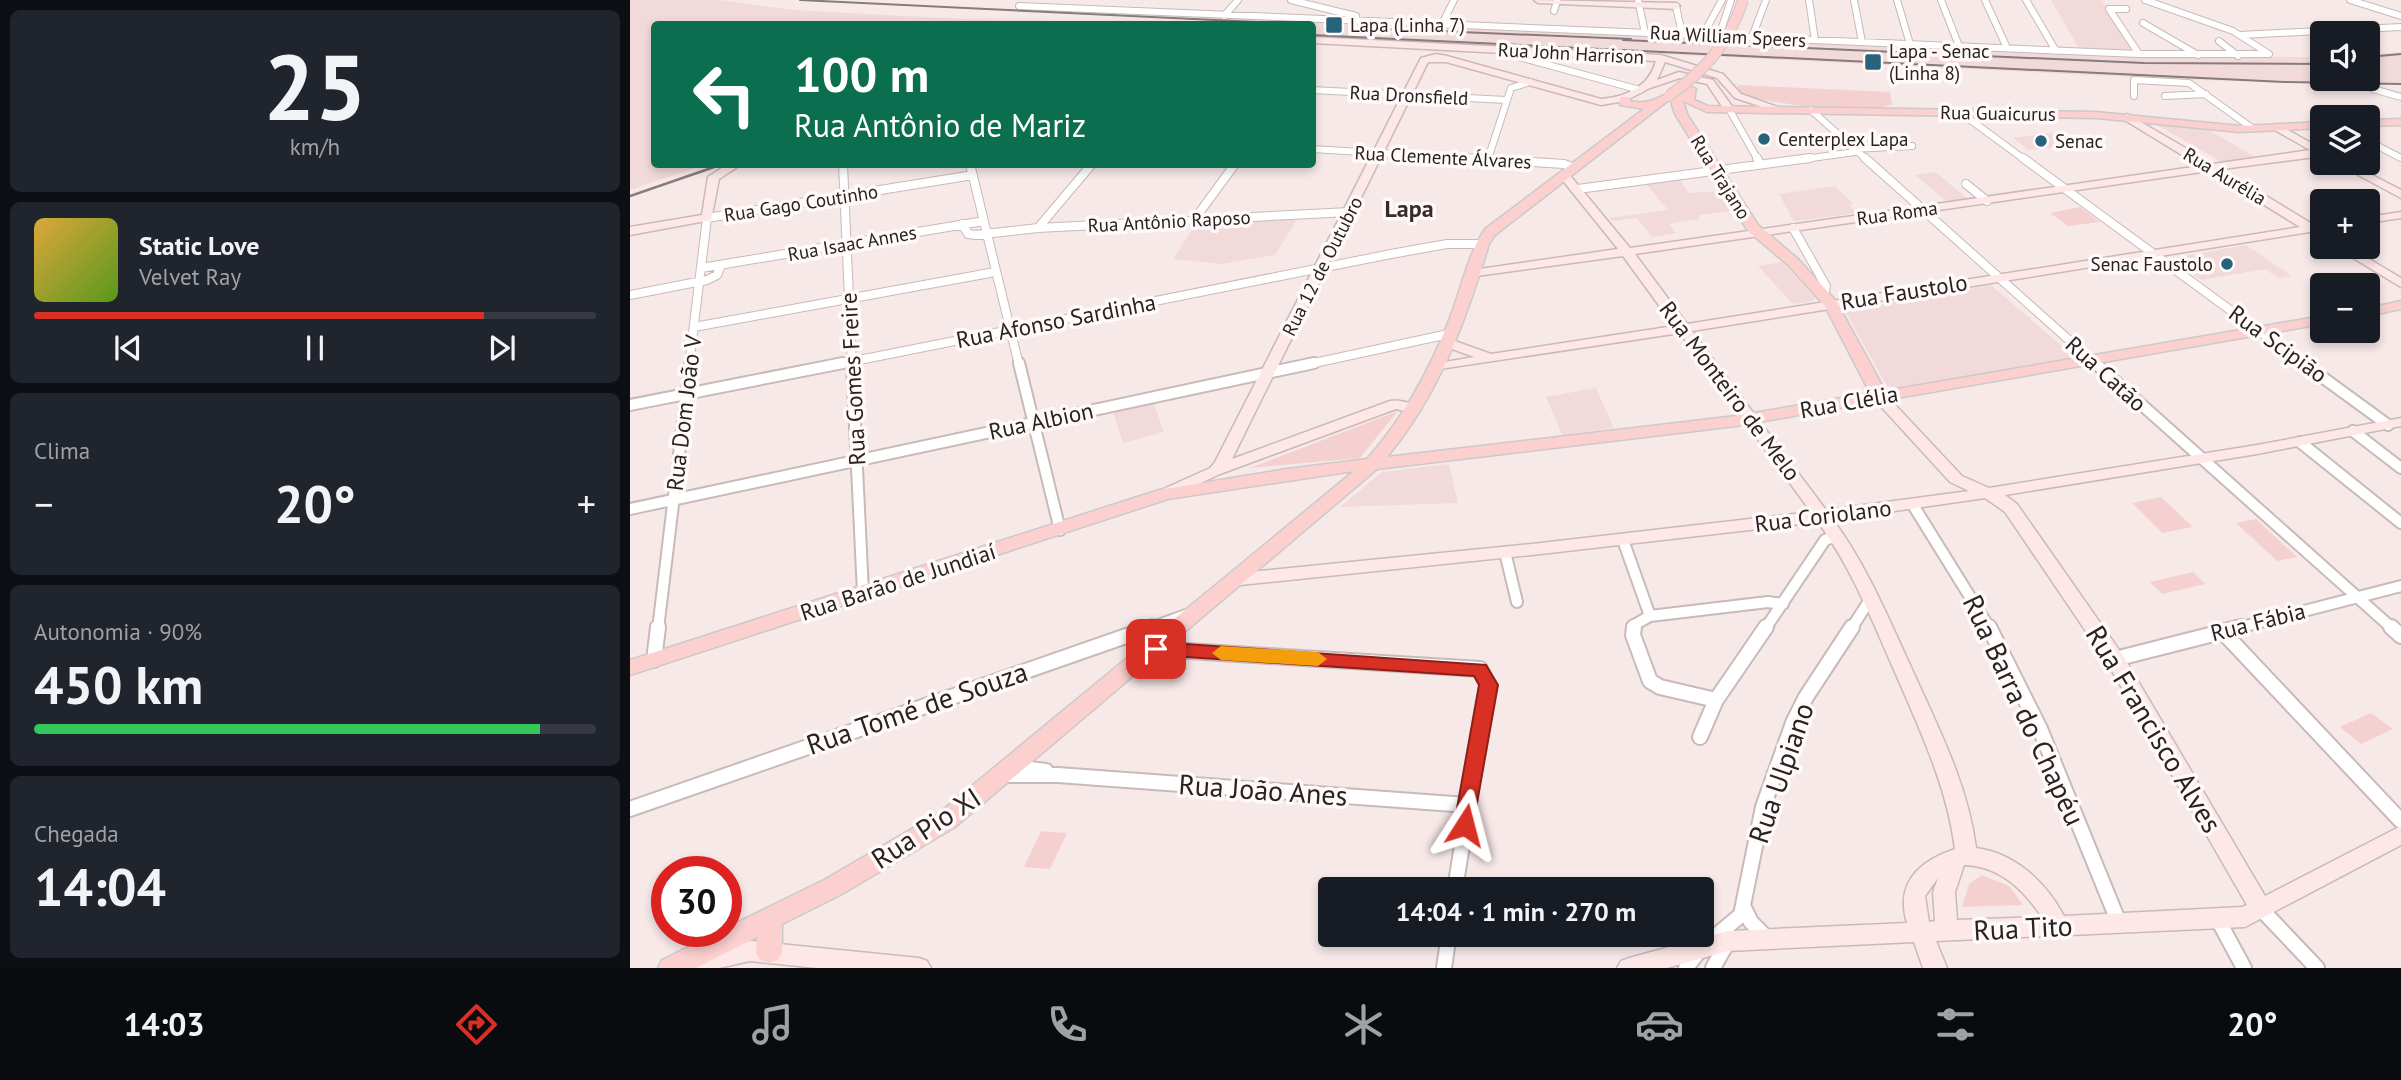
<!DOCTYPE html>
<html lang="pt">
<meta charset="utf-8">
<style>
:root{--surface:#171b24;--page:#20242c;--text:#f1f3f6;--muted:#9ea1a6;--line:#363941;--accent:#d93025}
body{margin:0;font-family:"PT Sans",sans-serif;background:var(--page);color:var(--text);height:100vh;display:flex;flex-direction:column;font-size:26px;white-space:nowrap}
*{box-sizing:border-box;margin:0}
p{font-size:23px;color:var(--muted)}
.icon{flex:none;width:38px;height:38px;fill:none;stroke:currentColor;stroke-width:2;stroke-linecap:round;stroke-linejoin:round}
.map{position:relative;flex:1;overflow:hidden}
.drawer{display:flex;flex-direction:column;gap:10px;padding:10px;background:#0d0f14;width:630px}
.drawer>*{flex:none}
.guide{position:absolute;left:21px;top:21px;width:665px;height:147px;border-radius:7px;box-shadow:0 4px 10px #0003;background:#0b6e4f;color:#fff;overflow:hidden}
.fabs{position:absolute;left:1680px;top:21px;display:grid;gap:14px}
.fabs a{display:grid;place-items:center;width:70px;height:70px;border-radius:7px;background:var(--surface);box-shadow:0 4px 10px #0003;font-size:35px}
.speed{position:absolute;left:21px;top:856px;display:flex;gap:14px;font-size:35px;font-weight:700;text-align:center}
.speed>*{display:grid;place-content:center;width:91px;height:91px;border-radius:50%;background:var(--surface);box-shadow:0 4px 10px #0003;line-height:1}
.speed .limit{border:10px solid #d22;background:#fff;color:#111}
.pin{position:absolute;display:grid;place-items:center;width:60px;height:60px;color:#fff;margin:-30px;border-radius:14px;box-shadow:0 4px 10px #0006}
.me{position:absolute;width:77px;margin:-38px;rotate:9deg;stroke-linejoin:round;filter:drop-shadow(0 0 5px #0008)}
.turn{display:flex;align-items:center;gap:24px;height:147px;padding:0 28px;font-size:32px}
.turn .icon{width:91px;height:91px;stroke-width:2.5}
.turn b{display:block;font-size:49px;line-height:60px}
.big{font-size:52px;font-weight:700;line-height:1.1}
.drawer .card{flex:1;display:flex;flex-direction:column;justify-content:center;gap:10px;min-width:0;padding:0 24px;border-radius:10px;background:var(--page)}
.drawer .dial{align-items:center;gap:0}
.dial b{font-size:91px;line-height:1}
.song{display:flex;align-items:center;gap:21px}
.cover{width:84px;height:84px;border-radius:10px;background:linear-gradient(135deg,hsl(40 70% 55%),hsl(90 70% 35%))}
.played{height:7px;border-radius:4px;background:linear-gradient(90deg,var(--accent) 80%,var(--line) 80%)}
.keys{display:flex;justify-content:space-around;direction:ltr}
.heat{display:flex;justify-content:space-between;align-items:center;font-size:38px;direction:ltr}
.charge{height:10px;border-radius:5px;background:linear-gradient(90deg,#34c759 90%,var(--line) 0)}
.trip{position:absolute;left:688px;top:877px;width:396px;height:70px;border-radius:7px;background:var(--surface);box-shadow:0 4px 10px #0003;font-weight:700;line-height:70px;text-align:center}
.menu{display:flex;height:112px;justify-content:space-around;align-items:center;background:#090b0e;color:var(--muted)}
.menu .icon{width:49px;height:49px}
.menu .on{color:var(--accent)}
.menu b{font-size:32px;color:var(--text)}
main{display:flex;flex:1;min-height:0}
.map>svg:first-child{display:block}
.built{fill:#f2dada}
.green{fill:#f4d1d0}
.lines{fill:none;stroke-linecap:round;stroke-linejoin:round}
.street-far3-casing{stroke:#c8bab9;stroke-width:8}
.street-far2-casing{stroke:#c8bab9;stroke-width:10}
.street-far1-casing{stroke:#c8bab9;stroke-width:14}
.street-casing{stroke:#c8bab9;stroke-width:18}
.secondary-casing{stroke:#c8bab9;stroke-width:3}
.primary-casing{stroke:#cbcaca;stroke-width:3}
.street-far3{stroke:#fff;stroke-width:6}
.street-far2{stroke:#fff;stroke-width:8}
.street-far1{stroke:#fff;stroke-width:10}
.street{stroke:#fff;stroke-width:14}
.secondary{fill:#fde7e7;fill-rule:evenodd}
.primary{fill:#fbd0cf;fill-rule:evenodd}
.rail-far1{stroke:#857c7b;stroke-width:2}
.rail{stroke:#857c7b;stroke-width:2.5}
.primary-bridge-casing{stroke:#cbcaca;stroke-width:12;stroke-linecap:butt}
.primary-bridge{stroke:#fbd0cf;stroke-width:10}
.route{fill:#d93025;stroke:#8d1f18;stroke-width:2}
.slow{fill:#f59e0b}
.poi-dot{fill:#28637c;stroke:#fff9f9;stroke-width:2.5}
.labels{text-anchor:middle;stroke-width:7;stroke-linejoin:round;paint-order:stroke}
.far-poi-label{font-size:19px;fill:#282322;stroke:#fff9f9;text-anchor:start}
.far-street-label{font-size:19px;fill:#282322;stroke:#fff9f9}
.street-label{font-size:23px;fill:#282322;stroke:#fff9f9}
.far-district-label{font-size:24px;font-weight:bold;fill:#372c2c;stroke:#fff9f9}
.near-street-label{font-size:28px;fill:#282322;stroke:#fff9f9}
</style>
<main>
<section class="drawer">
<div class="card dial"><b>25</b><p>km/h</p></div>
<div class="card">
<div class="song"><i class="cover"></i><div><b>Static Love</b><p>Velvet Ray</p></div></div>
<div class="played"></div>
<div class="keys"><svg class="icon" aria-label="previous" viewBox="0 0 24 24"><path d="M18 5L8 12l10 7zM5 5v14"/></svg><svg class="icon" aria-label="pause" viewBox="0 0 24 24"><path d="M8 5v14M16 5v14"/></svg><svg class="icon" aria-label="next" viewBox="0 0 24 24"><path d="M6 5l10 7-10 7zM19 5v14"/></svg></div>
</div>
<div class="card"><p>Clima</p>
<div class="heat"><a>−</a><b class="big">20°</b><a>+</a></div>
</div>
<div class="card"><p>Autonomia · 90%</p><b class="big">450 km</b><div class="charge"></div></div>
<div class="card"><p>Chegada</p><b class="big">14:04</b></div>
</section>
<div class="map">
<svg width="1771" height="968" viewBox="0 0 1771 968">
<rect width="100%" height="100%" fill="#f8e9e9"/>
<!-- built -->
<path class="built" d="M 0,0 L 89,0 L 164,10 L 332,19 L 565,24 L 24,24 L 24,164 L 74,165 L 0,190 Z
M 1421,0 L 1472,0 L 1506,53 L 1450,50 Z
M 575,16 L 1510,57 L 1692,57 L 1692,79 L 1738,79 L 1738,55 L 1771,52 L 1771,85 L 1563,80 L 683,37 L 682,24 L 571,24 Z
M 1523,123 L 1579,130 L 1625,157 L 1592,162 Z
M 1422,133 L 1440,145 L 1399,150 L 1383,138 Z
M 1306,172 L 1322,186 L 1337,198 L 1316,201 L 1285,175 Z
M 1050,180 L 1059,193 L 1090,191 L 1101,211 L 1068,215 L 1070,219 L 1039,224 L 1046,233 L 1022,237 L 1007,218 L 982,221 L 979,218 L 1038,210 L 1016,184 Z
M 1205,186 L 1224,204 L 1219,205 L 1227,213 L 1167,221 L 1163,220 L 1149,194 Z
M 667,219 L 645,255 L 592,264 L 543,259 L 566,224 Z
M 1616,245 L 1662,276 L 1648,278 L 1635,269 L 1571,280 L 1541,258 Z
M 1152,262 L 1185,298 L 1183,301 L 1163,304 L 1128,266 Z
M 1361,285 L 1441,354 L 1441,358 L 1266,389 L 1257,386 L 1215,311 Z
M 966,388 L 984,428 L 932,435 L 916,397 Z
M 524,403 L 534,432 L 493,443 L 483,412 Z
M 819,464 L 828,503 L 710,507 L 752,472 Z"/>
<!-- green -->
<path class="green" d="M 1108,85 L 1260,92 L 1262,104 C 1242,116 1131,104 1108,93 Z
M 1450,207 L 1470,222 L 1438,226 L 1420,213 Z
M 768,411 L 730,458 L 620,468 Z
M 1531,497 L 1563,527 L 1532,533 L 1502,503 Z
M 1626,519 L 1667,557 L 1647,561 L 1606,523 Z
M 1563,572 L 1575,584 L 1532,594 L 1520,582 Z
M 1741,713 L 1763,729 L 1731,744 L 1710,727 Z
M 411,831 L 437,833 L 420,869 L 394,867 Z
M 1352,875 L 1379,886 L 1393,905 L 1332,907 L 1339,884 Z"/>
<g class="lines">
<defs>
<path id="street-far3" d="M 661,0 L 726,16
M 1008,0 L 1015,33
M 1179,0 L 1185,40
M 1224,0 L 1232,42
M 1267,0 L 1280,44
M 1311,0 L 1329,46
M 1355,0 L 1377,48
M 1396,0 L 1426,51
M 1515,0 L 1603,31 L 1639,54
M 1720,0 L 1771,16
M 389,6 L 1509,54 L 1639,54
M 1046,6 L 1052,34
M 1496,9 L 1479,9 L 1509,54
M 924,11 L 927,1
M 594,16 L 608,0
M 1513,23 L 1568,55
M 812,24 L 824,0
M 1073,35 L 1092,0
M 1610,35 L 1771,27
M 1089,36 L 1101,0
M 1122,37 L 1136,0
M 1589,41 L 1608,56
M 904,51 L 889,57 L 1010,90
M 1743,89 L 1771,97
M 682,90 L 876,100
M 1504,96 L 1504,80 L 1559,83 L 1622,128
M 1535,96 L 1576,94
M 1099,109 L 1128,160
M 1181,110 L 1237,160
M 1331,113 L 1395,160
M 1738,141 L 1771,158
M 682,149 L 863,160
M 1222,149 L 1282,146
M 858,159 L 881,88 L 900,82
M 1167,160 L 1225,152"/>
<path id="street-far2" d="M 834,158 L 934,164 L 944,168
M 1127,158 L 1130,164
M 1235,158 L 1467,365
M 1393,158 L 1675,365
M 213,164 L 222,365
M 340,164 L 389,365
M 1336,184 L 1357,201
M 948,189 L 1180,158
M 564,220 L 605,164
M 332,224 L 338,234 L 346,235 L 408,228 L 719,212
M 408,228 L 462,164
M 1163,228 L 1196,286 L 1194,296
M 71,268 L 354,221
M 0,295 L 77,280 L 87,275 L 91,265
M 64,327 L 365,272
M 59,365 L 77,218 L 343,175
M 204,365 L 761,254 L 817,244 L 852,244
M 675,365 L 823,333"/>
<path id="street-far1" d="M 222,363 L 233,593
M 389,363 L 430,530
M 1465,363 L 1763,629
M 1673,363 L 1758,425
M 0,405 L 213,363
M 1723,431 L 1771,468
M 1670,442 L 1771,523
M 1283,505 L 1360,629
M 0,509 L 684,363
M 993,540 L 1020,616
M 875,552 L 887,602
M 28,629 L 60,363
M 517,629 L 556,615
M 1004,629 L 1004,625 L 1020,616 L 1138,602 L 1153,604
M 1135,629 L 1195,540 L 1206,536
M 1221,629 L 1241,598
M 1604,629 L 1771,586"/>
<path id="street" d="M 1004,627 L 1003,635 L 1020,681 L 1030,687 L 1086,700
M 1359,627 L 1410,729 L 1489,923
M 1761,627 L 1771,636
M 1592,631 L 1771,821
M 526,649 L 850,669 L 858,685 L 825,889
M 1485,659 L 1611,627
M 24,660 L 28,627
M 1070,737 L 1086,700 L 1136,627
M 384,767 L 416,771
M 373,775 L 428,775 L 837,805
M 0,809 L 522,627
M 1113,906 L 1121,922 L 1136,937
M 1631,909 L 1687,968
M 1587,918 L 1614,968
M 1081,940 L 1111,915 L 1133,807 L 1163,723 L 1176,697 L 1222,627
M 814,968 L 819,934
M 1056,968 L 1069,951
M 1083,968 L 1097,943"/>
<path id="secondary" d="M 904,0 L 1046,3 L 1050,6 L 1046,9 L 908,3 Z
M 682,37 L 1031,55 L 1093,74 L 1111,94 L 1156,110 L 1151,113 L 1105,98 L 1087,78 L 1035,62 L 1027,80 L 1049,72 L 1083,80 L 1104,109 L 1103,111 L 1095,111 L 1077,84 L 1050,78 L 1020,88 L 995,101 L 971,105 L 816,62 L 798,62 L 602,459 L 760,401 C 768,399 784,403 790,409 L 783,413 L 766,409 L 590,474 L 541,497 L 529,497 L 527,494 L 529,491 L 580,468 L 585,462 L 791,58 L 806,54 L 817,56 L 971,99 C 996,97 1019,87 1026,61 L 682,43 Z
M 1497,114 L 1583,164 L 1680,150 L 1643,129 L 1643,125 L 1647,124 L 1692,149 L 1692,156 L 1592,169 L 1684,225 L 1692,224 L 1692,230 L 1062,331 L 1196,510 L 1339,491 L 1320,482 L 1245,400 L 1243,397 L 1250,393 L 1255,394 L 1332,476 L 1359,488 L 1627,445 L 1771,418 L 1771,426 L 1627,454 L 1375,495 L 1387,504 L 1492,654 L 1635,896 L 1771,826 L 1771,845 L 1615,927 L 1306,941 L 1317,968 L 1293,968 L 1284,942 L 1098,951 L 1037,968 L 987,968 L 991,961 L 999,958 L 1098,931 L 1277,923 C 1265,883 1289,861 1325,849 C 1317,786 1289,728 1264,670 C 1242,620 1221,567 1188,522 L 902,555 L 610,585 L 604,583 L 601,579 L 604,575 L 610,573 L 902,544 L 1181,512 L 1050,333 L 803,370 L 801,367 L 803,364 L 844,357 L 814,346 L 812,343 L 819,339 L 861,354 L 1044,326 L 993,256 L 839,277 L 837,274 L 843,270 L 988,249 L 930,177 L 930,173 L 938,173 L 1000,248 L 1570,166 L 1493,119 L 1492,117 ZM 1579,171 L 1670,227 L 1057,324 L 1005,254 ZM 1355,498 L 1375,512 L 1478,664 L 1617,905 L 1612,907 L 1434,916 C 1416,882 1385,853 1346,848 C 1338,784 1307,725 1281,667 C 1258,617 1236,564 1203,520 ZM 1334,865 C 1369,866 1393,889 1412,917 L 1327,920 L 1325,892 ZM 1308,878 L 1303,892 L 1305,921 L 1299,922 L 1295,896 Z
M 1706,163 L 1719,163 L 1771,190 L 1771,198 Z
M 98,164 L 112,164 L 89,179 L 81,220 L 0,235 L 0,227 L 72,215 L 78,177 Z
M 1771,212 L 1771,218 L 1738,223 L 1738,217 Z
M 1705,247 L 1719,247 L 1771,278 L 1771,287 Z
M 120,941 L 289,958 L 297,961 L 301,968 L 187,968 L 120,961 L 89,968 L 53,968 L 57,961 L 94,945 Z"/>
<path id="primary" d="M 1060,86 L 1066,89 L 1064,100 L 1078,106 L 1466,112 L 1610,126 L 1692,122 L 1692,128 L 1610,132 L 1466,118 L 1077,112 L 1053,101 L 1057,114 L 1128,225 L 1168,259 L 1206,301 L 1255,391 L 1692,316 L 1692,324 L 1106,426 L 747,469 L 325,827 L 212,894 L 152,924 L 152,952 L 148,960 L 139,963 L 130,960 L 126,952 L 127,937 L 66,968 L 28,968 L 32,960 L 90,931 L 96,931 L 96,928 L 194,880 L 309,813 L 724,471 L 538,499 L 0,675 L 0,660 L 529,490 L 657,469 L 737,459 C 775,416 801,368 821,315 C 832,286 838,254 855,229 L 1014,109 L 990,105 L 990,97 L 998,97 L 1000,101 C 1016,105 1024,99 1039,93 L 1044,96 L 865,235 L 859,244 C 836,320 809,395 757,457 L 1106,416 L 1240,393 L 1195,306 L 1158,265 L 1118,231 L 1045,114 L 1041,101 Z
M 1771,119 L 1771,125 L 1738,126 L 1738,120 Z
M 1771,301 L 1771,309 L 1738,316 L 1738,308 Z"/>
</defs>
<!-- street-far3 casing -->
<use href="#street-far3" class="street-far3-casing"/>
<!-- street-far2 casing -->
<use href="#street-far2" class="street-far2-casing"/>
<!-- street-far1 casing -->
<use href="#street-far1" class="street-far1-casing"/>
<!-- street casing -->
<use href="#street" class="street-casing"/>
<!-- secondary casing -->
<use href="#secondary" class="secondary-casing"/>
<!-- primary casing -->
<use href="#primary" class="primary-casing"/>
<!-- street-far3 -->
<use href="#street-far3" class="street-far3"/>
<!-- street-far2 -->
<use href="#street-far2" class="street-far2"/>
<!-- street-far1 -->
<use href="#street-far1" class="street-far1"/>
<!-- street -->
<use href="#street" class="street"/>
<!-- secondary -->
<use href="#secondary" class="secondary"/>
<!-- primary -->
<use href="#primary" class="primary"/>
<!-- rail-far1 -->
<path class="rail-far1" d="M 170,0 L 667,24
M 759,29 L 1001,39
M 682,35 L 1654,82 L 1771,84
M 993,40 L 1514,63 L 1692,64
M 1738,57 L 1771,54"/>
<!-- rail -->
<path class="rail" d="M 0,196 L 93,164"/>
<defs>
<path id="primary-bridge" d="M 1039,96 C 1076,69 1099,44 1113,0"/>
</defs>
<!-- primary-bridge casing -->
<use href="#primary-bridge" class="primary-bridge-casing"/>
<!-- primary-bridge -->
<use href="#primary-bridge" class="primary-bridge"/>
</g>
<!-- route -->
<path class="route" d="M 526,642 L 856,665 L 868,685 L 842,831 L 835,833 L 827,831 L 824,825 L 849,685 L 844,676 L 526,655 L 516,649 Z"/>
<!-- slow -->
<path class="slow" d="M 591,646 L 688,652 L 697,659 L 688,666 L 591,660 L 582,653 Z"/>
<!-- markers -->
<g class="poi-dot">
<rect x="695" y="16" width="18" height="18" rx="3.5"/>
<rect x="1234" y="53" width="18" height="18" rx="3.5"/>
<circle cx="1134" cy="139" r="7"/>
<circle cx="1411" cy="141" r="7"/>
<circle cx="1597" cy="264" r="7"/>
</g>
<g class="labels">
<!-- far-poi labels -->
<g class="far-poi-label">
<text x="720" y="32">Lapa (Linha 7)</text>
<text x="1259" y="58">Lapa - Senac<tspan x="1259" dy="22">(Linha 8)</tspan></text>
<text x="1148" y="146">Centerplex Lapa</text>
<text x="1425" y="148">Senac</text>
<text x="1583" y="271" text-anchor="end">Senac Faustolo</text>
</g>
<!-- far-street labels -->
<g class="far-street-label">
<text transform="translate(1098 36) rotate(3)" y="7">Rua William Speers</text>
<text transform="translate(941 53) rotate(3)" y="7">Rua John Harrison</text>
<text transform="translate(779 95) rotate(3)" y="7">Rua Dronsfield</text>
<text transform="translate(1368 113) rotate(1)" y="7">Rua Guaicurus</text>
<text transform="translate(813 157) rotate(3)" y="7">Rua Clemente Álvares</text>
<text transform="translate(1595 176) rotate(31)" y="7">Rua Aurélia</text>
<text transform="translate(1091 177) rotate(58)" y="7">Rua Trajano</text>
<text transform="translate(171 203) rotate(-9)" y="7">Rua Gago Coutinho</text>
<text transform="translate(1267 213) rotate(-8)" y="7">Rua Roma</text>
<text transform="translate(539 221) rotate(-3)" y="7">Rua Antônio Raposo</text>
<text transform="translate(222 243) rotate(-10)" y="7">Rua Isaac Annes</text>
<text transform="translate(692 266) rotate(-63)" y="7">Rua 12 de Outubro</text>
</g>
<!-- street labels -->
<g class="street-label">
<text transform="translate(1274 292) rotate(-9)" y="8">Rua Faustolo</text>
<text transform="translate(426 321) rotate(-11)" y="8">Rua Afonso Sardinha</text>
<text transform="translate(1648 344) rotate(36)" y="8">Rua Scipião</text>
<text transform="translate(1476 374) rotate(42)" y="8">Rua Catão</text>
<text transform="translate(223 379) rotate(-93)" y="8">Rua Gomes Freire</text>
<text transform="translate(1100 391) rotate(53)" y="8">Rua Monteiro de Melo</text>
<text transform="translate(1219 402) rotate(-10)" y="8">Rua Clélia</text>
<text transform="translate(54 413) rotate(-83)" y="8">Rua Dom João V</text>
<text transform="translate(411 421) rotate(-12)" y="8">Rua Albion</text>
<text transform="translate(1193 516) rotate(-7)" y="8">Rua Coriolano</text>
<text transform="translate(268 582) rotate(-18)" y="8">Rua Barão de Jundiaí</text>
<text transform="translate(1628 622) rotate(-14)" y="8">Rua Fábia</text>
</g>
<!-- far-district labels -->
<g class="far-district-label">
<text x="779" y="217">Lapa</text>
</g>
<!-- near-street labels -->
<g class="near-street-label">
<text transform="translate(287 708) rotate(-19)" y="10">Rua Tomé de Souza</text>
<text transform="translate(1394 710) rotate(65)" y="10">Rua Barra do Chapéu</text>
<text transform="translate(1524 729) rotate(59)" y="10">Rua Francisco Alves</text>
<text transform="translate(1151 773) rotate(-71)" y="10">Rua Ulpiano</text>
<text transform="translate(633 790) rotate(4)" y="10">Rua João Anes</text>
<text transform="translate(296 828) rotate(-33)" y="10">Rua Pio XI</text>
<text transform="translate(1393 928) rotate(-3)" y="10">Rua Tito</text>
</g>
</g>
</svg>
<div class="fabs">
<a><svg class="icon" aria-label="sound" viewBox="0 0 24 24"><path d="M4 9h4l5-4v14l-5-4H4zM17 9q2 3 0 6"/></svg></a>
<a><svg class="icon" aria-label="layers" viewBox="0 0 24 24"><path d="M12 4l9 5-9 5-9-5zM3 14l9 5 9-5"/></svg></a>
<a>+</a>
<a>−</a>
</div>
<div class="speed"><div class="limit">30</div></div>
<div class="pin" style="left:526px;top:649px;background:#d93025"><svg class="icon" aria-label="arrive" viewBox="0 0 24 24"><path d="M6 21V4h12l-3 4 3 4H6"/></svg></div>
<svg class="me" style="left:835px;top:825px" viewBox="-20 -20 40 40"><path d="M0-17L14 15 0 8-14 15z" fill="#d93025" stroke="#fff" stroke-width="4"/></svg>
<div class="trip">14:04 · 1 min · 270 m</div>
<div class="guide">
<div class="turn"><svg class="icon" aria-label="left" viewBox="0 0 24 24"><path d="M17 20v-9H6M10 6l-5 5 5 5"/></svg><div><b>100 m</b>Rua Antônio de Mariz</div></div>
</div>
</div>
</main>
<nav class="menu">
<b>14:03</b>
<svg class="icon on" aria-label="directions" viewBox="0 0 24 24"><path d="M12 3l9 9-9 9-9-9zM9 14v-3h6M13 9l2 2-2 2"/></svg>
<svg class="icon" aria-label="music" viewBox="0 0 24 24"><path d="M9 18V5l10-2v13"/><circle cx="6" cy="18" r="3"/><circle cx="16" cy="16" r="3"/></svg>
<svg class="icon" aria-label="phone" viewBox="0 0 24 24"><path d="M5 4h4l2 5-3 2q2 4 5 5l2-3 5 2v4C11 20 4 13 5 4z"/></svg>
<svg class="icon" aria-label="climate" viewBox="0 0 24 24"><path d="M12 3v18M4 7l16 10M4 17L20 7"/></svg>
<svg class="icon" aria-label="car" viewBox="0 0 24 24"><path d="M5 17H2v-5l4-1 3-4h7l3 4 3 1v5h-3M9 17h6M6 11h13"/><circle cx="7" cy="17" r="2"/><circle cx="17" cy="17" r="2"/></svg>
<svg class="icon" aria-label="filters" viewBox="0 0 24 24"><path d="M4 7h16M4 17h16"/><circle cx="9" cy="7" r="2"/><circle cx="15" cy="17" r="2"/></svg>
<b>20°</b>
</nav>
